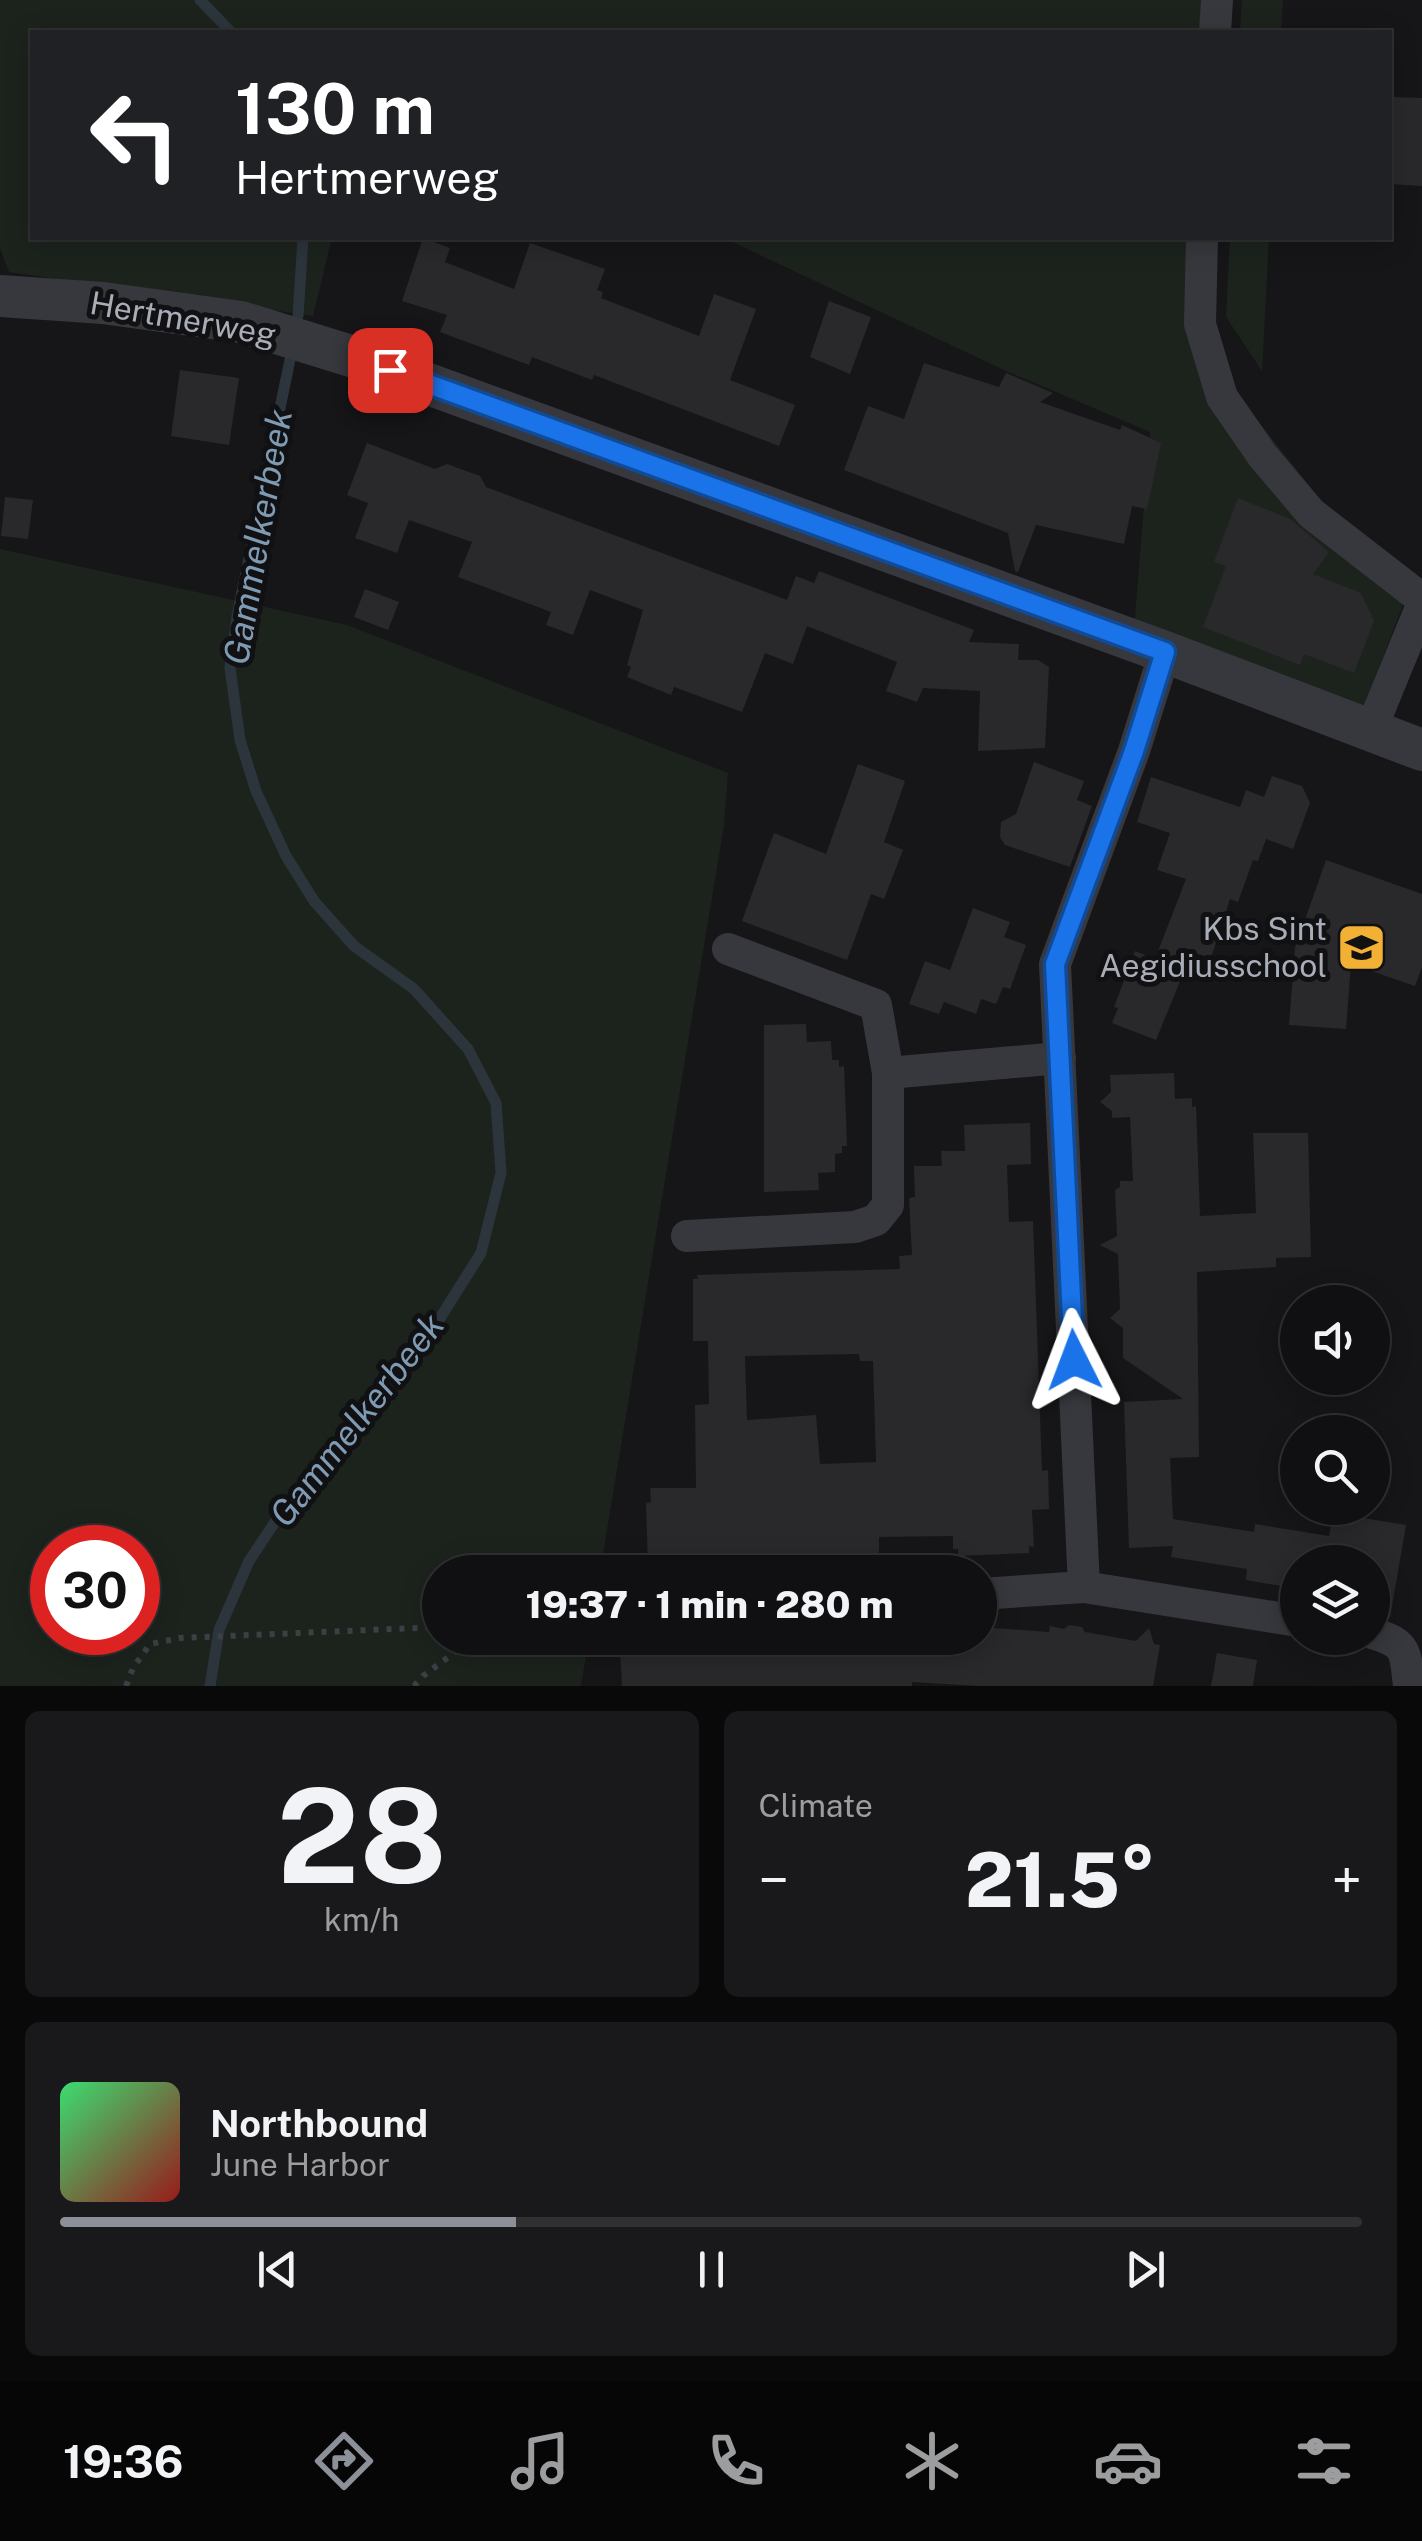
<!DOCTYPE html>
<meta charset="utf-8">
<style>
:root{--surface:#101012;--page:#19191b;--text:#f1f3f6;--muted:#9c9d9f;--line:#303032;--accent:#8c9099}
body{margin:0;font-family:"Public Sans",sans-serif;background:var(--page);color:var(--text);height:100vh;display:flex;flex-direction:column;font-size:38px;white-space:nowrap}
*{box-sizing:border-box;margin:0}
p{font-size:32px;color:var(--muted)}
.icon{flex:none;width:55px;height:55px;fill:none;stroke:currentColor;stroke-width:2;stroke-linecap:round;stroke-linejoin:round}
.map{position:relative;height:1686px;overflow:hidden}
.drawer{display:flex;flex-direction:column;gap:25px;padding:25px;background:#09090a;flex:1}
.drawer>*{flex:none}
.guide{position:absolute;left:30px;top:30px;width:1362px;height:210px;border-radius:0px;box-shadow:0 5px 25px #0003,0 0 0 2px var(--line);background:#202124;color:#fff;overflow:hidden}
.buttons{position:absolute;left:1280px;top:1285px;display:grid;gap:20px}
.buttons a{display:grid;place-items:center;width:110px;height:110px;border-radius:50%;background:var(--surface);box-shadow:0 5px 25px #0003,0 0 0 2px var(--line);font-size:50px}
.speed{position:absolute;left:30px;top:1525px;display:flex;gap:20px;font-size:50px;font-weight:700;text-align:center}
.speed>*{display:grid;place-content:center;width:130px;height:130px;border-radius:50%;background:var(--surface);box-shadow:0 5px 25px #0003,0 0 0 2px var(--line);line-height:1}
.speed .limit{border:15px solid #d22;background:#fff;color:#111}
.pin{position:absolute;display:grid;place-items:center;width:85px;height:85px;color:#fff;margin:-42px;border-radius:20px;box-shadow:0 5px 15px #0006}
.me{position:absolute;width:110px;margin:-55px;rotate:357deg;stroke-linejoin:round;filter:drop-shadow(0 0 8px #0008)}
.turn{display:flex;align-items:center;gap:35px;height:210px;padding:0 40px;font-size:45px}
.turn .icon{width:130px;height:130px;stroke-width:2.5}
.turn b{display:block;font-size:70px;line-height:85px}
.big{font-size:75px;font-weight:800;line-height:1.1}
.drawer .widget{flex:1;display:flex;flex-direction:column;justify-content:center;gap:15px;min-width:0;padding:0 35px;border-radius:15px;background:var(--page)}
.drawer .dial{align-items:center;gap:0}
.dial b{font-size:130px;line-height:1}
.song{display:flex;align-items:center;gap:30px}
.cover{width:120px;height:120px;border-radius:15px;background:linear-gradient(135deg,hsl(140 70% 55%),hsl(0 70% 35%))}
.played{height:10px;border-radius:5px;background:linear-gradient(90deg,var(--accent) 35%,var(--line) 35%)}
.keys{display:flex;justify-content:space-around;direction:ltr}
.heat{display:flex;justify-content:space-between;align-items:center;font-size:55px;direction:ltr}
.drawer .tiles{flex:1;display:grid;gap:25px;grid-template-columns:1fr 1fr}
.widget:last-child{grid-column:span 2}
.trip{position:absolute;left:422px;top:1555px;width:575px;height:100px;border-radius:50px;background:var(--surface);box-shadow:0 5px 25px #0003,0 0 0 2px var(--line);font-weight:800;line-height:100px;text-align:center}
.tab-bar{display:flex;height:160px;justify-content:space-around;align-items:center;background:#060607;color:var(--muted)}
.tab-bar .icon{width:70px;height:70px}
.tab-bar .selected{color:var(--accent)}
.tab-bar b{font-size:45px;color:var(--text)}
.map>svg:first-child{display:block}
.green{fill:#1c231d;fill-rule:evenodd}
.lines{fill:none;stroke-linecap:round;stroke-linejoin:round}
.stream{stroke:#2c353c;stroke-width:11}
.building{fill:#29292c;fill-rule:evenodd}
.path{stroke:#3d3f44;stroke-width:6;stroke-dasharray:5 8;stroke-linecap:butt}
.minor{stroke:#37383d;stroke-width:32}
.tertiary{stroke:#37383d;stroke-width:42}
.route-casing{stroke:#114b97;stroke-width:25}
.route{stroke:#1a73e8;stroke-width:18}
.labels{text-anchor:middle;stroke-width:10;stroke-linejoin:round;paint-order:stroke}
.street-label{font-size:32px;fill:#a8adb8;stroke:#111113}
.poi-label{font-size:32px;fill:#a8adb8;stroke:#111113;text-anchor:end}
.water-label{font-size:35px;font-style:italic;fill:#7f9bb3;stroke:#111113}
</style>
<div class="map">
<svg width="1422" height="1686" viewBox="0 0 1422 1686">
<rect width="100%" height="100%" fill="#161618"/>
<!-- green -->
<path class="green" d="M 0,0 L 1204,0 L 1202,32 L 32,32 L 32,238 L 332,238 L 313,316 L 9,272 L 0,248 Z
M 1242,0 L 1283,0 L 1281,32 L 1240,32 Z
M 724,238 L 1190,238 L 1185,328 L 1403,605 L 1360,716 L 1134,630 L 1150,432 L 1004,370 Z
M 1230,238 L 1269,238 L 1262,371 L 1226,317 Z
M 0,549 L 347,625 L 728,773 L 724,825 L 600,1572 L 440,1572 L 440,1638 L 589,1638 L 581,1686 L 0,1686 ZM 52,1548 L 138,1548 L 138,1632 L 52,1632 Z"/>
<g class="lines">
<!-- stream -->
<path class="stream" d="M 200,0 L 231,32
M 298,316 L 303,238
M 210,1686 L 219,1630 L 249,1561 L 287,1504 L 425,1342 L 481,1253 L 501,1173 L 496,1103 L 468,1049 L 414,989 L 354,946 L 314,901 L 286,856 L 256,791 L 240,740 L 230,668 L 237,616 L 292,350"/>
</g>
<!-- building -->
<path class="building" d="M 1394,97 L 1422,98 L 1422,186 L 1390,184 L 1390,116 L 1393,116 Z
M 423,238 L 450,248 L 445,262 L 514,289 L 530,243 L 605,269 L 597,290 L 603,292 L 601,298 L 699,336 L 714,294 L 756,309 L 730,380 L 795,405 L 779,446 L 594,375 L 592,380 L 532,357 L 529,365 L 440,332 L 447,315 L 402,301 Z
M 829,301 L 871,317 L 850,374 L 810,357 Z
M 924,363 L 999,387 L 1006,373 L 1053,393 L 1040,402 L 1120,430 L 1122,425 L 1161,443 L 1147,509 L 1132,506 L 1124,544 L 1036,525 L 1018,572 L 1015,571 L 1008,533 L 844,470 L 868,406 L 904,419 Z
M 180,370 L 239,378 L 229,445 L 171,436 Z
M 367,443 L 435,469 L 447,464 L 480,476 L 486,487 L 787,600 L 796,576 L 814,583 L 819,571 L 974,630 L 969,642 L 1019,644 L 1018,660 L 1038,660 L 1049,667 L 1045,748 L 978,751 L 980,691 L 923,688 L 917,702 L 886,691 L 897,662 L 807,626 L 793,664 L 765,653 L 742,712 L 674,687 L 671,695 L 627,677 L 631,667 L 627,665 L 643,610 L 590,590 L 573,635 L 546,625 L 551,612 L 458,577 L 472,542 L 409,520 L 397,553 L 355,538 L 368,503 L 347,495 Z
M 5,497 L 33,500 L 28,539 L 1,536 Z
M 1238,498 L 1290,519 L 1329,552 L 1313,574 L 1361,593 L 1374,621 L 1354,673 L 1304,654 L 1300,665 L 1203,627 L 1226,566 L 1214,562 Z
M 365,589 L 399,602 L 388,630 L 354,617 Z
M 1034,762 L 1084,781 L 1077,800 L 1092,806 L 1070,867 L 1005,845 L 1000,837 L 1001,822 L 1016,814 Z
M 858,764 L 905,781 L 884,842 L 903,850 L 884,899 L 871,894 L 847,960 L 742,921 L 774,833 L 826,854 Z
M 1272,776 L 1302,786 L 1310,803 L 1293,849 L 1266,839 L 1258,861 L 1253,860 L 1238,902 L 1230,899 L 1211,958 L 1192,952 L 1156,1040 L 1112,1023 L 1118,1008 L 1114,1007 L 1135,951 L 1155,959 L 1186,879 L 1157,870 L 1170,833 L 1137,822 L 1151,777 L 1240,807 L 1246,790 L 1264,797 Z
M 1326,860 L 1422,894 L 1422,967 L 1415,986 L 1351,964 L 1346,1029 L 1289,1025 L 1295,948 Z
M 973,908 L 1010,922 L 1004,937 L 1026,945 L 1010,989 L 1003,987 L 996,1004 L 981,999 L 976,1014 L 944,1002 L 939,1014 L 909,1004 L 925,961 L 950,970 Z
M 806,1024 L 807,1042 L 831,1041 L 832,1060 L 839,1060 L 839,1067 L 844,1066 L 847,1146 L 842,1146 L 842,1153 L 835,1154 L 835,1172 L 818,1173 L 819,1190 L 764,1192 L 764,1025 Z
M 1174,1073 L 1175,1099 L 1192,1098 L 1192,1107 L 1196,1106 L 1200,1216 L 1256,1213 L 1253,1133 L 1308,1133 L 1311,1257 L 1276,1258 L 1276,1267 L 1197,1272 L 1199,1457 L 1170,1458 L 1173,1519 L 1254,1532 L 1255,1524 L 1329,1536 L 1333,1513 L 1406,1525 L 1390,1618 L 1372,1614 L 1372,1562 L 1298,1562 L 1298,1571 L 1290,1569 L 1287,1587 L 1246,1580 L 1247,1569 L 1171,1557 L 1173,1546 L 1129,1548 L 1124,1402 L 1183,1399 L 1123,1358 L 1123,1328 L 1110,1318 L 1120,1309 L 1118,1254 L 1100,1245 L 1117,1236 L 1115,1190 L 1120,1187 L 1120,1181 L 1133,1181 L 1130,1117 L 1112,1118 L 1112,1111 L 1100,1102 L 1111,1092 L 1110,1075 Z
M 1030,1123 L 1031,1164 L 1007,1165 L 1009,1222 L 1033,1221 L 1042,1471 L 1048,1470 L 1049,1509 L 1032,1510 L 1034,1547 L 1029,1546 L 1029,1553 L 958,1556 L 958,1549 L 953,1549 L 953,1536 L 879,1537 L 879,1552 L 872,1562 L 857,1562 L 852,1558 L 793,1559 L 648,1565 L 646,1503 L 651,1502 L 650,1488 L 696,1488 L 695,1405 L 709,1404 L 708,1341 L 693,1341 L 693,1279 L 698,1279 L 697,1275 L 900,1269 L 899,1256 L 912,1255 L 909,1198 L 915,1197 L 914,1166 L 942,1166 L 941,1151 L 965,1151 L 964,1125 ZM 859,1354 L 860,1361 L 873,1361 L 876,1462 L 820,1464 L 816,1415 L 747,1420 L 745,1356 Z
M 1069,1625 L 1082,1627 L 1085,1632 L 1136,1641 L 1149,1628 L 1154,1644 L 1160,1645 L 1153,1686 L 979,1686 L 912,1682 L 912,1686 L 622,1686 L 620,1650 L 980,1638 L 980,1627 L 1049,1632 L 1050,1626 L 1064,1629 Z
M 1217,1653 L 1257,1660 L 1253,1686 L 1211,1686 Z"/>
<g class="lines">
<!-- path -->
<path class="path" d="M 126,1686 L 133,1668 L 150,1644 L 180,1638 L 440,1627
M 414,1686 L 423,1676 L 474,1638"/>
<!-- minor -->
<path class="minor" d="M 1215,32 L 1217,0
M 1202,238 L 1200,324 L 1222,397 L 1262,455 L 1311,513 L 1422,599
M 1370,732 L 1422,605
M 888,1073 L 1060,1058
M 687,1236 L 855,1227 L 876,1220 L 888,1205 L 888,1073 L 876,1005 L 728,949
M 1084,1587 L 1055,964 L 1134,751 L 1165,652
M 980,1594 L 1084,1587 L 1298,1621
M 1372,1633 C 1408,1644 1405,1651 1409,1686"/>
<!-- tertiary -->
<path class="tertiary" d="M 0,296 L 103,303 L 241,322 L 354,357 L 1165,652 L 1422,750"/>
</g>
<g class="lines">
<defs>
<path id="route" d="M 390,370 L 1165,652 L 1134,751 L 1055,964 L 1074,1360"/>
</defs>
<!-- route casing -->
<use href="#route" class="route-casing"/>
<!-- route -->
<use href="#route" class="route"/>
</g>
<!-- icons -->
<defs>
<symbol id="school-square" viewBox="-11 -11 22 22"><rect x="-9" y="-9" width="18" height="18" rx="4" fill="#f2b134" stroke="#111113"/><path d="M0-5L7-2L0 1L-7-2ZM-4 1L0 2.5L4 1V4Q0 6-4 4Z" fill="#111"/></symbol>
</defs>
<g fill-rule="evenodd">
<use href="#school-square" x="1334" y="920" width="55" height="55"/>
</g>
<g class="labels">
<!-- street labels -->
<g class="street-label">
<text transform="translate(183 319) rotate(10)" y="11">Hertmerweg</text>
</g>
<!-- poi labels -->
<g class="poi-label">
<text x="1327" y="940">Kbs Sint<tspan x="1327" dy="37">Aegidiusschool</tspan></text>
</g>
<!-- water labels -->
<g class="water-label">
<text transform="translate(258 537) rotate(-80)" y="12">Gammelkerbeek</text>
<text transform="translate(357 1420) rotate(-52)" y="12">Gammelkerbeek</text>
</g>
</g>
</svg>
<div class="buttons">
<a><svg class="icon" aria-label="sound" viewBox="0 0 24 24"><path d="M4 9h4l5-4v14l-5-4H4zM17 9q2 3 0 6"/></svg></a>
<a><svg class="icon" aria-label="search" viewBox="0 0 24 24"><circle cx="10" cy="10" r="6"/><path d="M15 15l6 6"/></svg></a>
<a><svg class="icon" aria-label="layers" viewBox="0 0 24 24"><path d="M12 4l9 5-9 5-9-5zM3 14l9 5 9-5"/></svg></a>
</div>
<div class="speed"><div class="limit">30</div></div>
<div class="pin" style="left:390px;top:370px;background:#d93025"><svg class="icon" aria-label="arrive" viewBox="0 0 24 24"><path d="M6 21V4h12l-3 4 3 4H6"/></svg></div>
<svg class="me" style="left:1074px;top:1360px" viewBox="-20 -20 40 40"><path d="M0-17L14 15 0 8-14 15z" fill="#1a73e8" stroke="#fff" stroke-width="4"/></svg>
<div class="trip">19:37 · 1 min · 280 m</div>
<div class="guide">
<div class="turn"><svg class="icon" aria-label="left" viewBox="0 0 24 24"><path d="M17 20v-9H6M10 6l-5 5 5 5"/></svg><div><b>130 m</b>Hertmerweg</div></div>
</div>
</div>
<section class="drawer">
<div class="tiles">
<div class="widget dial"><b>28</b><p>km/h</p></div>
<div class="widget"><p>Climate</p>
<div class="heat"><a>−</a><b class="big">21.5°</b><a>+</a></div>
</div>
<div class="widget">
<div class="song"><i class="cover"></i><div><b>Northbound</b><p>June Harbor</p></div></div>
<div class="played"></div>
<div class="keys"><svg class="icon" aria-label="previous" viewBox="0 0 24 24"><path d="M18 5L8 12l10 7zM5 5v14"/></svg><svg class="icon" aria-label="pause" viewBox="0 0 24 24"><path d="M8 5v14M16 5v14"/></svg><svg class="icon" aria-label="next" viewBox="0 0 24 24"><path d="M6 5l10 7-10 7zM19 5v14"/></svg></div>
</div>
</div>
</section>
<nav class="tab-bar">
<b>19:36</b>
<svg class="icon selected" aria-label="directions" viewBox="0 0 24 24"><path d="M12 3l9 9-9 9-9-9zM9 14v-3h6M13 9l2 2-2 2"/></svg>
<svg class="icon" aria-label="music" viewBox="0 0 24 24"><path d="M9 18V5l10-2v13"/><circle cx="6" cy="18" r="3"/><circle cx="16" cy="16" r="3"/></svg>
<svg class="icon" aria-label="phone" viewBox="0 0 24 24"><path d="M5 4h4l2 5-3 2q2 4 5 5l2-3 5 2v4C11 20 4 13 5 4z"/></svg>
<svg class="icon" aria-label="climate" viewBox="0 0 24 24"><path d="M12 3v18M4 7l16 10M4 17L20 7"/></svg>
<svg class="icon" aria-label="car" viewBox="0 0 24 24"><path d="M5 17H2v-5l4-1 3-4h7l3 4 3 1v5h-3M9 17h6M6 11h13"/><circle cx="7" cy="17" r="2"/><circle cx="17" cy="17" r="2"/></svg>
<svg class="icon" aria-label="filters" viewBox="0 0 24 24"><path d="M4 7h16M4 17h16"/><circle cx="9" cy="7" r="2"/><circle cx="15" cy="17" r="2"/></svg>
</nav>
